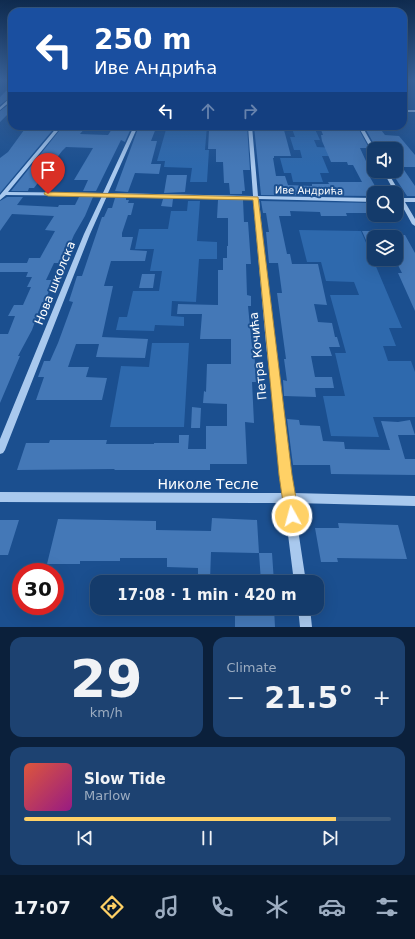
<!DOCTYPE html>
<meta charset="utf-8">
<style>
:root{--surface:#143b6b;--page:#1d4271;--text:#f1f3f6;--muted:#9dadc1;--line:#33557e;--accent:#ffd166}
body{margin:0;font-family:"DejaVu Sans",sans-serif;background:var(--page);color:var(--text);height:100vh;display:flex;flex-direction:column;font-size:15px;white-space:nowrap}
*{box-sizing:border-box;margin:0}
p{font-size:13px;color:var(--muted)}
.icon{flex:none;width:22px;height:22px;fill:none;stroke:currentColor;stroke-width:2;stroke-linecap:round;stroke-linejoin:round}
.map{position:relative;height:627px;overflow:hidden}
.sheet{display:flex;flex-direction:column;gap:10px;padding:10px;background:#0b203b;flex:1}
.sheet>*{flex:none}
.banner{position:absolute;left:8px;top:8px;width:399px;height:122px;border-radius:12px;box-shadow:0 4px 16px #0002,0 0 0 1px var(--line);background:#1a4fa0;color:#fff;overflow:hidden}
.tools{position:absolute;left:367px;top:142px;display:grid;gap:8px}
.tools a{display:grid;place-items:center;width:36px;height:36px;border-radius:8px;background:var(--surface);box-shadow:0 4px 16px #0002,0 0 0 1px var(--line);font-size:20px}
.speed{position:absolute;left:12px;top:563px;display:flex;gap:8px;font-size:20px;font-weight:700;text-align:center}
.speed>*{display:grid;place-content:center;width:52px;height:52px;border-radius:50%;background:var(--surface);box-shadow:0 4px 16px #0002,0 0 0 1px var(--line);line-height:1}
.speed .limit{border:6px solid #d22;background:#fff;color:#111}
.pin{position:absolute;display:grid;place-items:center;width:34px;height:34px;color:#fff;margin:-41px -17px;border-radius:50% 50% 50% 0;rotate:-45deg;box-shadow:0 0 4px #0007}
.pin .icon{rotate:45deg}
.me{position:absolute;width:44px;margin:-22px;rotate:353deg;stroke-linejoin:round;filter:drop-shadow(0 0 3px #0008)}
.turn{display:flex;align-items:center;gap:14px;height:84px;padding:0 20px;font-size:18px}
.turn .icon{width:52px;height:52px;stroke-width:2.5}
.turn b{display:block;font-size:28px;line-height:34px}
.lanes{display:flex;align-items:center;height:38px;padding:0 20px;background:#0003;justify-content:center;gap:20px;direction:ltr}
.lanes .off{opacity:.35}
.big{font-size:30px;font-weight:700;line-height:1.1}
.sheet .card{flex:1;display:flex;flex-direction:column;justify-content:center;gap:6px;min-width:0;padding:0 14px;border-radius:12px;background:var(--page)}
.sheet .dial{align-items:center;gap:0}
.dial b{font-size:52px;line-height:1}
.song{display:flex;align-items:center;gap:12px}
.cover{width:48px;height:48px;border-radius:6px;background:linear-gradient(135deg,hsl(10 70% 55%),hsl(310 70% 35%))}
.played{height:4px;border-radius:2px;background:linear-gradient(90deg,var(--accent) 85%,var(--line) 85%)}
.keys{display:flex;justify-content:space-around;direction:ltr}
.heat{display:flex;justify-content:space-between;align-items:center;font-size:22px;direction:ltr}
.sheet .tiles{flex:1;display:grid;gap:10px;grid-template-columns:1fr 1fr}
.card:last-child{grid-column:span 2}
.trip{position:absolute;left:90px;top:575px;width:234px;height:40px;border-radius:12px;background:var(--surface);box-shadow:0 4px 16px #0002,0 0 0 1px var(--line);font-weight:700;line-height:40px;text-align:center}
.tab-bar{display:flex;height:64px;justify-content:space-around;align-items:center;background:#08182b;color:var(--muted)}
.tab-bar .icon{width:28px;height:28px}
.tab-bar .current{color:var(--accent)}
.tab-bar b{font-size:18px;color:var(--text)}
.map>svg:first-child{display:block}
.green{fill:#2e69ad}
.building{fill:#4478b7}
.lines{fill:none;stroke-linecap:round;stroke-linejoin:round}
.minor{fill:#a9c9ee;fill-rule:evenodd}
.route{fill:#ffd166;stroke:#a68842}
.labels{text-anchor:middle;stroke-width:4;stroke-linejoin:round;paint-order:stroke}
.far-street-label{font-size:10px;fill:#fff;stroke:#1b4f8f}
.street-label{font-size:12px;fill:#fff;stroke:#1b4f8f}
.near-street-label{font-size:14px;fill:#fff;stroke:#1b4f8f}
</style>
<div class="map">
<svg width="415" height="627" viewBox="0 0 415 627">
<rect width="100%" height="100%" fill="#1b4f8f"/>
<!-- green -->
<path class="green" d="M 167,126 L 207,126 L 205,150 L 209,150 L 207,182 L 190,182 L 192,168 L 164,167 L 165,161 L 157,161 Z
M 291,126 L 326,126 L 314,127 L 320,140 L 314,140 L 317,147 L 335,148 L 339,156 L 322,156 L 329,173 L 320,173 L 323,182 L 293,182 L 291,173 L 284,173 L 280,158 L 302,158 L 300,150 L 294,150 L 290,137 L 295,137 Z
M 188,201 L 200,201 L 197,241 L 217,242 L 217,259 L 199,259 L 196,302 L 172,301 L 171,316 L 184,317 L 184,326 L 155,325 L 154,331 L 116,330 L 119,317 L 127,317 L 133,291 L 159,291 L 162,271 L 150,271 L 154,249 L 135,249 L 139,229 L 168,229 L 171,211 L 187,211 Z
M 299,230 L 361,231 L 402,328 L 389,328 L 396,346 L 383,346 L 388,361 L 411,361 L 415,372 L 415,417 L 373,417 L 379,437 L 331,436 L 323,396 L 345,396 L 335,353 L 346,353 L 330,295 L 359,295 L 354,282 L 326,281 L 321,262 L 307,262 Z
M 152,343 L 189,343 L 184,427 L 110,427 L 121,366 L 149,367 Z"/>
<!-- building -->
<path class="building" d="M 12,85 L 12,96 L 0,105 L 0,97 Z
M 12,102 L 12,110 L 0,122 L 0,111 Z
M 27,126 L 56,126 L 0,193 L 0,158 L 8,152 Z
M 63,126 L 85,128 L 80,134 L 108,135 L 114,126 L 132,126 L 125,142 L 121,140 L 96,191 L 83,191 L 88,180 L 74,180 L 93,148 L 66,147 L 62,151 L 34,188 L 29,188 L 28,191 L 11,191 Z
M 139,126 L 156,128 L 151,141 L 157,141 L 156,145 L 151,164 L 161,164 L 159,174 L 135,173 L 128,192 L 115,191 Z
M 217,126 L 247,126 L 250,170 L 243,170 L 245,191 L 242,191 L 242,194 L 230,194 L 229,183 L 224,183 L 223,162 L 216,162 L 216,149 L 208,149 L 209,130 L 217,129 Z
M 254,126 L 275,126 L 275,130 L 284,130 L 291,156 L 274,156 L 274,158 L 273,158 L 276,176 L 285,176 L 288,185 L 312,186 L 312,184 L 329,184 L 328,182 L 362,182 L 353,165 L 348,165 L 347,162 L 331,162 L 322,141 L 321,135 L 323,135 L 320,127 L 357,126 L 369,148 L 360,148 L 371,172 L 367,172 L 379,193 L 374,193 L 374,196 L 261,195 Z
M 364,126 L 378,126 L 385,135 L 399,136 L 415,155 L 415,167 L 402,167 L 415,186 L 415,196 L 407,196 L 396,179 L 396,149 L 376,148 Z
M 167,175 L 187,175 L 185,192 L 164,193 Z
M 7,197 L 23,197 L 17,205 L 58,207 L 59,205 L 75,205 L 79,197 L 93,197 L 85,216 L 74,235 L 62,263 L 54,263 L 46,280 L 52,280 L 47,291 L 49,291 L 45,302 L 42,302 L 32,330 L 18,356 L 20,356 L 0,403 L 0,334 L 8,334 L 15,316 L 8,316 L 14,305 L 23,305 L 31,287 L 27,287 L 32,277 L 26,277 L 28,272 L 0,272 L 0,263 L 27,263 L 29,258 L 40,258 L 55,231 L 45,230 L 54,216 L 12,214 L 0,231 L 0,201 Z
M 115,198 L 126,198 L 126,200 L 129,200 L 128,203 L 134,203 L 131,215 L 128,215 L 122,233 L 122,237 L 133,237 L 130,250 L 147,251 L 145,261 L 111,261 L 104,286 L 113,286 L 102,337 L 148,339 L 145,358 L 96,357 L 99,344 L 76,344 L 68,367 L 89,367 L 86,377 L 107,378 L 102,400 L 36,400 L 44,377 L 38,377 L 44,361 L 50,361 L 58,343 L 73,302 L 69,301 L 77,276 L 82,276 L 102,217 L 104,217 L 108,208 L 112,208 Z
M 163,199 L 173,199 L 172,207 L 161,206 Z
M 218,200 L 243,200 L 244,222 L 248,222 L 251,264 L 246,264 L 247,295 L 251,296 L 251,306 L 248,306 L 252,347 L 254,347 L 256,382 L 252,382 L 254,423 L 245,422 L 247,464 L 210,464 L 210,470 L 114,470 L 115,469 L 17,470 L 26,443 L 49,443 L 50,440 L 107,440 L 106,444 L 154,444 L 154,443 L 179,443 L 179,435 L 189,435 L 188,449 L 206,449 L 206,426 L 227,426 L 227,404 L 203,403 L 204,391 L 206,392 L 207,364 L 231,364 L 231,339 L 200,339 L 202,314 L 177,314 L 178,304 L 218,305 L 218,270 L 223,270 L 223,258 L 227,258 L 227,246 L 228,246 L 228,218 L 217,218 Z
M 261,201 L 374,203 L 374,213 L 346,213 L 347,216 L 321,216 L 320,212 L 290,211 L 291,216 L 279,216 L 287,254 L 290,254 L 292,264 L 318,264 L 327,305 L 314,304 L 318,322 L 332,323 L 335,337 L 337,337 L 340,347 L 329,347 L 332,356 L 311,356 L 315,377 L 332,377 L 334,388 L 315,388 L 316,397 L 284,396 L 283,380 L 287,381 L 284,359 L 286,359 L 277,293 L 282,293 L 278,263 L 269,263 L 266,232 L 269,232 L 266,213 L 263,213 Z
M 362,231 L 374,231 L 374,258 Z
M 396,235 L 405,235 L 415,253 L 415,311 L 398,273 L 402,273 L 396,261 Z
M 142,274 L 155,274 L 153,288 L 139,288 Z
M 192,407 L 201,408 L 200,428 L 191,428 Z
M 287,419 L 299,420 L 300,425 L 320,426 L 323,441 L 344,442 L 345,449 L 390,450 L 381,421 L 398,422 L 410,420 L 415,435 L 398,435 L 405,459 L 415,459 L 415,475 L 331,474 L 330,465 L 293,465 Z
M 212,518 L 257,520 L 259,553 L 211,552 L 210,581 L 198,581 L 198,568 L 167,567 L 167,558 L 120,558 L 120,561 L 80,561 L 80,564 L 47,564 L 58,519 L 156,521 L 156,530 L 211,531 Z
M 0,520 L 19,520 L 8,555 L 0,555 Z
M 338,523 L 398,525 L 407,559 L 337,558 L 338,562 L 321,562 L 315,528 L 339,528 Z
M 259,553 L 272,553 L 274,582 L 261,582 Z
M 235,608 L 274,608 L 275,627 L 235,627 Z"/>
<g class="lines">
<!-- minor -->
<path class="minor" d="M 11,97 L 12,97 L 12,100 L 0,110 L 0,107 Z
M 403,110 L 415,110 L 415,112 L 403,112 Z
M 58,126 L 62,126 L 8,192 L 103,193 L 134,126 L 138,126 L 108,193 L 253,196 L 248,126 L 252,126 L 258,196 L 374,198 L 374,202 L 259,199 C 268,297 278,396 293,493 L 415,496 L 415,506 L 294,503 L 306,582 L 294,582 L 284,503 L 0,502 L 0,492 L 283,493 L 266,344 L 253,199 L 107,196 L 90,234 L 5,450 L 3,453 L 0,454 L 0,439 L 84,234 L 102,196 L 6,195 L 0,200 L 0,195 Z
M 358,126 L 362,126 L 375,149 L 374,149 L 374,152 L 372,151 Z
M 383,171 L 387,171 L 403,198 L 415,198 L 415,202 L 405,202 L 415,219 L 415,226 L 412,224 L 400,202 L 396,200 L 398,199 L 396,193 L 395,193 Z
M 298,608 L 310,608 L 312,627 L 300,627 Z"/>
</g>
<!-- sky -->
<linearGradient id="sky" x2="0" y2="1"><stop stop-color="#0f2b4f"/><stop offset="0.48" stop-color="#39639b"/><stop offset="1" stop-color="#39639b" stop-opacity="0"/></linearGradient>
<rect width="415" height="167" fill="url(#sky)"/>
<!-- route -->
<path class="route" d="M 45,192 L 258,197 L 292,475 L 299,516 L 297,521 L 292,523 L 287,521 L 285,516 L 279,475 L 253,200 L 48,196 L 44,194 Z"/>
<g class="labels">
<!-- far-street labels -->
<g class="far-street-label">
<text transform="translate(309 190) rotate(1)" y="4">Иве Андрића</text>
</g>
<!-- street labels -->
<g class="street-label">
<text transform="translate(55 283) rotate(-68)" y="4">Нова школска</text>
<text transform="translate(258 356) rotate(-96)" y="4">Петра Кочића</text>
</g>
<!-- near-street labels -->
<g class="near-street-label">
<text x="208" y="489">Николе Тесле</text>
</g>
</g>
</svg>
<div class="tools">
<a><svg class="icon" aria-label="sound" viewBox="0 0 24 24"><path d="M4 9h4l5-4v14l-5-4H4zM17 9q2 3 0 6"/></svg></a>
<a><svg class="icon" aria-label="search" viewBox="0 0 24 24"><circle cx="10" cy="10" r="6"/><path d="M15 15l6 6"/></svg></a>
<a><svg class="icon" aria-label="layers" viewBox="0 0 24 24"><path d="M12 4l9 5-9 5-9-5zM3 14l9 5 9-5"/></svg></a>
</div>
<div class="speed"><div class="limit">30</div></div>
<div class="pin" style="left:48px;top:194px;background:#d93025"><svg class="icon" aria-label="arrive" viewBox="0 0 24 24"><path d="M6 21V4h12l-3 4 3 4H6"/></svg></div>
<svg class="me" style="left:292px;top:516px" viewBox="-20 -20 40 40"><circle r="17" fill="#ffd166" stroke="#fff" stroke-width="3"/><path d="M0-11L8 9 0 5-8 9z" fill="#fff"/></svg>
<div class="trip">17:08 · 1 min · 420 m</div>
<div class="banner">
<div class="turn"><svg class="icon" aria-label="left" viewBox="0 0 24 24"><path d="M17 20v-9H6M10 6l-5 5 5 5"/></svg><div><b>250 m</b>Иве Андрића</div></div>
<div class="lanes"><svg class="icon" aria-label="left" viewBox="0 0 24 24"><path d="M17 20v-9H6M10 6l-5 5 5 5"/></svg><svg class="icon off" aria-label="ahead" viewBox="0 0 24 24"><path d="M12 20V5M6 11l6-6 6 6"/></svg><svg class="icon off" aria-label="right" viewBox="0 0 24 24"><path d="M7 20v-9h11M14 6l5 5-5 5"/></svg></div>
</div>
</div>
<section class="sheet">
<div class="tiles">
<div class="card dial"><b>29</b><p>km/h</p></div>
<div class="card"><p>Climate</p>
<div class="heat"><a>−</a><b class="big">21.5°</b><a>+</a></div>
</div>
<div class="card">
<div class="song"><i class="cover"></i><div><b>Slow Tide</b><p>Marlow</p></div></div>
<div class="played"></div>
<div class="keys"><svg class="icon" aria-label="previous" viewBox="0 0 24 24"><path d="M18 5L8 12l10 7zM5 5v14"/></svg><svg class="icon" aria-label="pause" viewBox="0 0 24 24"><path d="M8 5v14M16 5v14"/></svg><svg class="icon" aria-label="next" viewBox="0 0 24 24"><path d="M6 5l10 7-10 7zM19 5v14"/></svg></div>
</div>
</div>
</section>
<nav class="tab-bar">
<b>17:07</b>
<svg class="icon current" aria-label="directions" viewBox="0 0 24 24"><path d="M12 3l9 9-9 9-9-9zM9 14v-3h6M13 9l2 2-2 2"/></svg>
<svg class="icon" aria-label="music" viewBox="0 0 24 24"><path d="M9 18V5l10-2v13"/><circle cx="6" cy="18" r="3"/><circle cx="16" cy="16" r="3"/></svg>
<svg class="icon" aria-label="phone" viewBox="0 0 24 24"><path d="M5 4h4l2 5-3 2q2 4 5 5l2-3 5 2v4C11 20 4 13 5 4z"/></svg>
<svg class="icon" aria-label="climate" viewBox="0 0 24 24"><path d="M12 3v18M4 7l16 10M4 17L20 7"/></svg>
<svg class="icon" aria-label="car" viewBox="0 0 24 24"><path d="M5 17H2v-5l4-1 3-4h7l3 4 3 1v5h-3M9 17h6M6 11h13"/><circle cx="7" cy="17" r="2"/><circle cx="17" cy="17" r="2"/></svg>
<svg class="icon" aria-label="filters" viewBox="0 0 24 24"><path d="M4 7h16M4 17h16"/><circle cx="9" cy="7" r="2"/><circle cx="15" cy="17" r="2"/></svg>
</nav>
